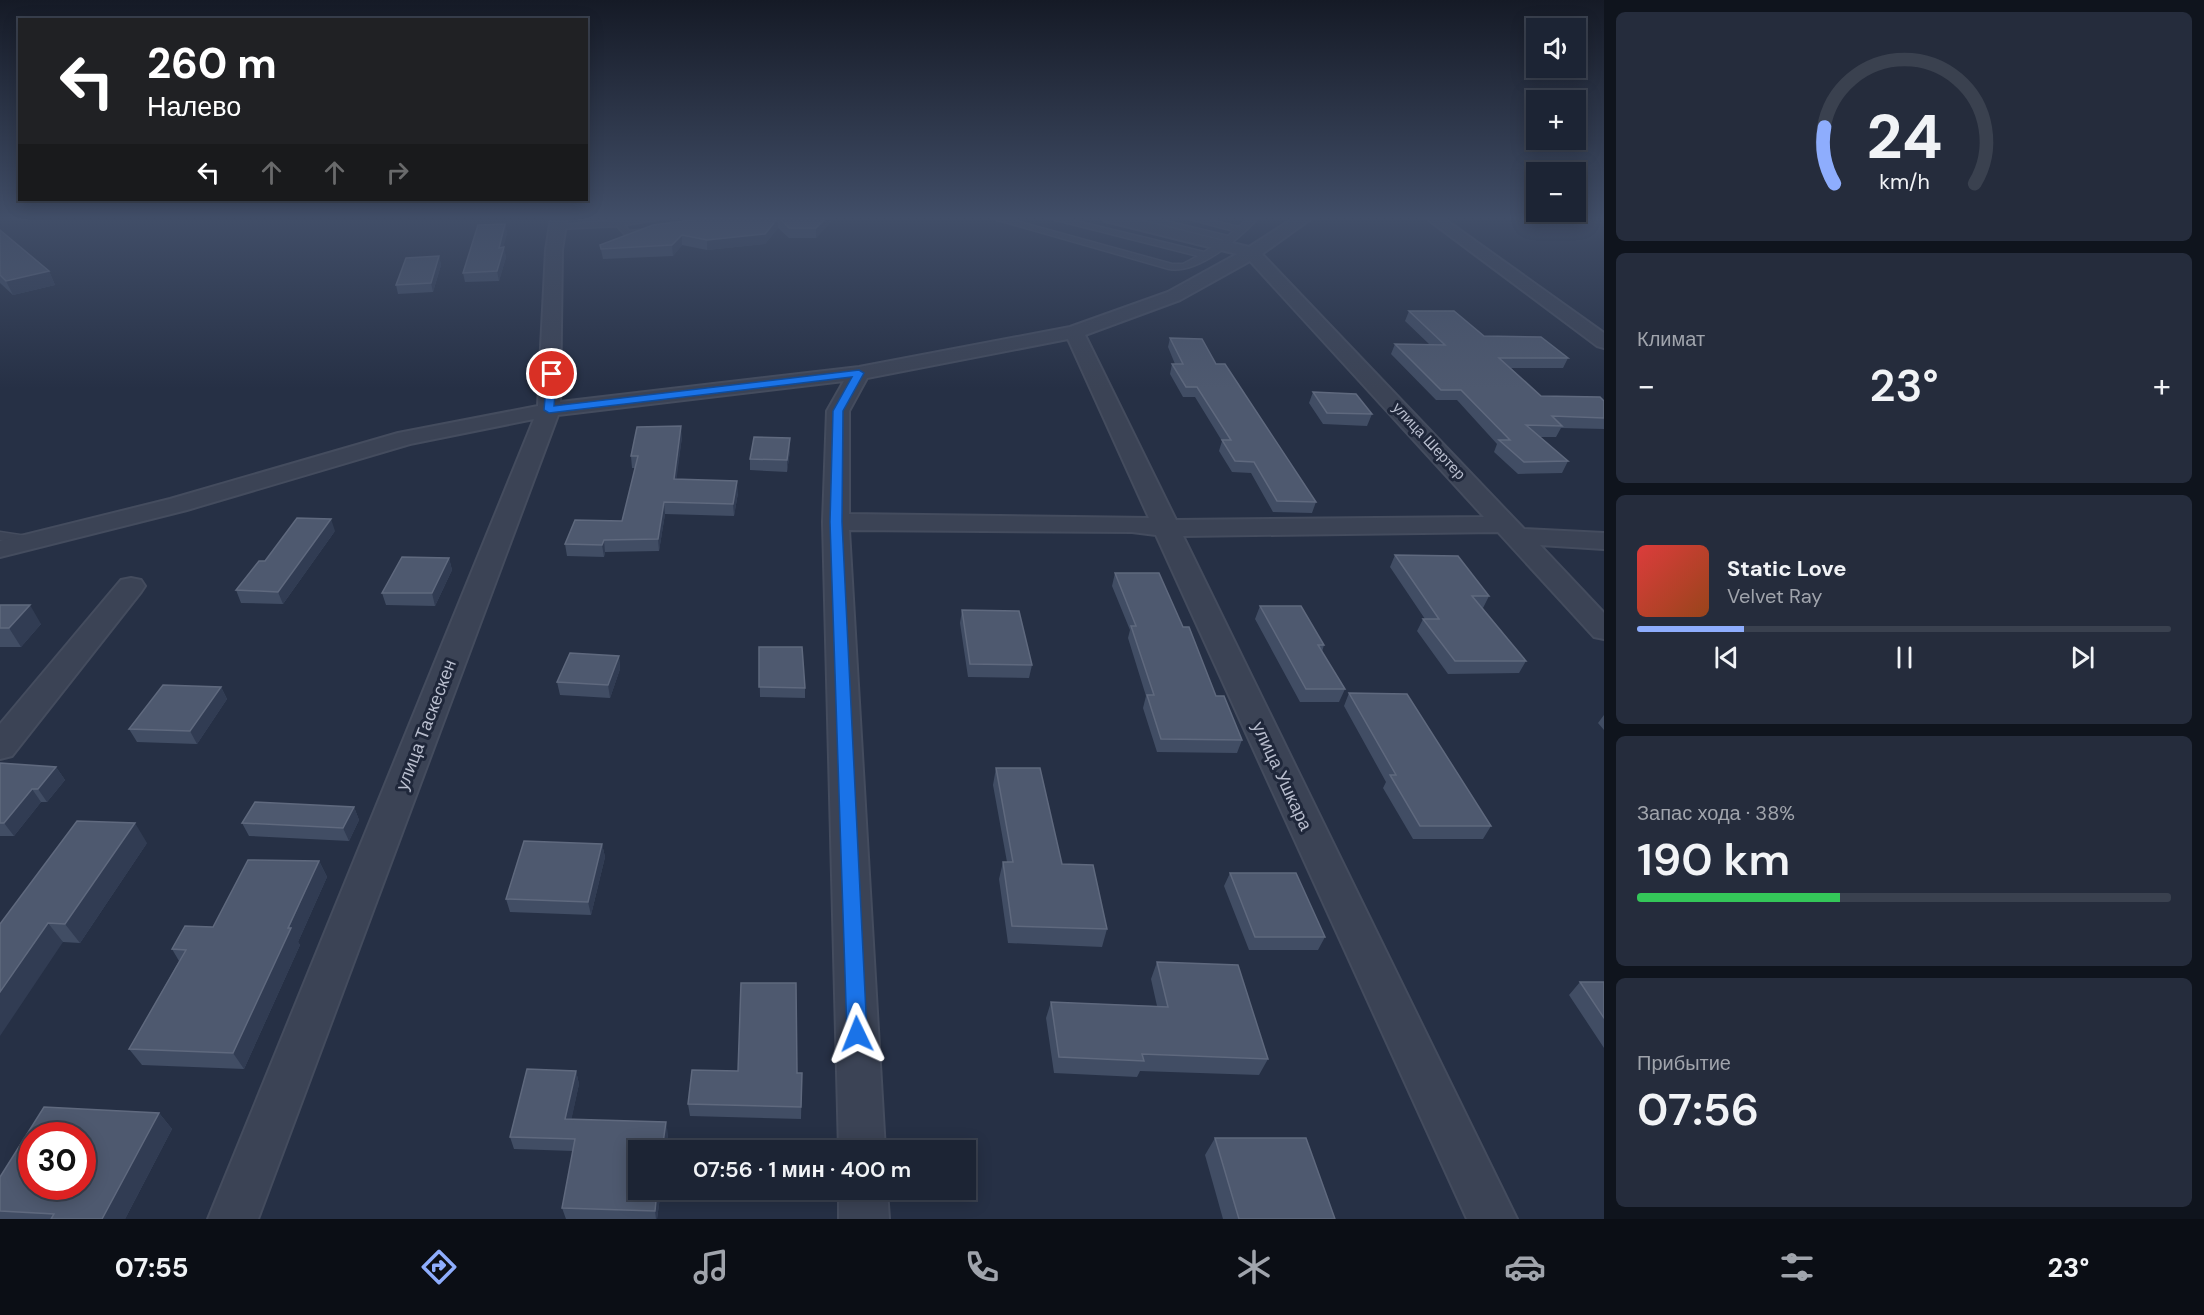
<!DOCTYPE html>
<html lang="ru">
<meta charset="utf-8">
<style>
:root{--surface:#1c2434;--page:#252c3c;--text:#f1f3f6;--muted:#a0a4ac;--line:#3a414f;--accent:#8eadfd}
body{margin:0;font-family:"DM Sans",sans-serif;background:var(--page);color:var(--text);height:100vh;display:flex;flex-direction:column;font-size:22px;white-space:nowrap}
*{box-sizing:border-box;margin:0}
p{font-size:20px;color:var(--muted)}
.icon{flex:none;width:33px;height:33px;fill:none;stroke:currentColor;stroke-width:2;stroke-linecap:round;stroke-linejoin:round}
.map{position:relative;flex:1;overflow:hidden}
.sheet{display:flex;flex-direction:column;gap:12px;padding:12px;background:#0f141d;width:600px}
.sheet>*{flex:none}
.banner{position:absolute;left:18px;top:18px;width:570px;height:183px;border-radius:0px;box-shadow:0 3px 15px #0003,0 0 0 2px var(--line);background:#202124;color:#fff;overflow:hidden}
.controls{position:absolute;left:1526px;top:18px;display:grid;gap:12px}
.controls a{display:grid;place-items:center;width:60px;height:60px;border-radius:0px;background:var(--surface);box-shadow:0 3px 15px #0003,0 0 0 2px var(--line);font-size:30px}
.speed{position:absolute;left:18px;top:1122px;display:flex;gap:12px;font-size:30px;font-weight:700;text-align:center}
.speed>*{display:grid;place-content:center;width:78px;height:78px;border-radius:50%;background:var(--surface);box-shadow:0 3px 15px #0003,0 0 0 2px var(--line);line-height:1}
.speed .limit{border:9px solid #d22;background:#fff;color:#111}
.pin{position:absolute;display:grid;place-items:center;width:51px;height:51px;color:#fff;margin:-26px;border:3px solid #fff;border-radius:50%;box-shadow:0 2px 6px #0007}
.me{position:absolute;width:66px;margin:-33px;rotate:358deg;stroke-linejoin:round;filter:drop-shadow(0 0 4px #0008)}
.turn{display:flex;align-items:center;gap:21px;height:126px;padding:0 30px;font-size:27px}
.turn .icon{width:78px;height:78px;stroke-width:2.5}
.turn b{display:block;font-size:42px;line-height:51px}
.lanes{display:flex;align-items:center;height:57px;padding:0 30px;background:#0003;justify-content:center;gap:30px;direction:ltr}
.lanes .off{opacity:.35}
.big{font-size:45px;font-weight:600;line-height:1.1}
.sheet .widget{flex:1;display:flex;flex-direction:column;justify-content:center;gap:9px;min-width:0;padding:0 21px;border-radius:9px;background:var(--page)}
.sheet .dial{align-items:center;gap:0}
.dial svg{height:156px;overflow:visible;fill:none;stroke:var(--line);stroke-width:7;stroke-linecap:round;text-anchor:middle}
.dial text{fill:var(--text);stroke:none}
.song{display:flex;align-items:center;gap:18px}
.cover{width:72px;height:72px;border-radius:9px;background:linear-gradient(135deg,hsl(0 70% 55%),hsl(20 70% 35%))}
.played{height:6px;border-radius:3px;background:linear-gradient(90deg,var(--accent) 20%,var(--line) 20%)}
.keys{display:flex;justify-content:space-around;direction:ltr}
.heat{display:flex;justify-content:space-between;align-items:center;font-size:33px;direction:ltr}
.charge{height:9px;border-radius:4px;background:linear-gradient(90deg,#34c759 38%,var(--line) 0)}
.trip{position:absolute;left:628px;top:1140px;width:348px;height:60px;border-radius:0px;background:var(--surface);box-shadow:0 3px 15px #0003,0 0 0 2px var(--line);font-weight:600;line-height:60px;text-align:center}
.tab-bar{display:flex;height:96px;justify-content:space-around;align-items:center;background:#0b0e15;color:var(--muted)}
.tab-bar .icon{width:42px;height:42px}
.tab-bar .current{color:var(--accent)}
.tab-bar b{font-size:27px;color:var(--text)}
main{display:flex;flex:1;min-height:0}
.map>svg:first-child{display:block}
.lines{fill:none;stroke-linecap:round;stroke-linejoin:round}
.lane-casing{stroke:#444c5e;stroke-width:3}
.street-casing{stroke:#444c5e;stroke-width:4}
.lane{fill:#3b4355;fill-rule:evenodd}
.street{fill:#3b4355;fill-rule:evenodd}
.wall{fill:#414d64}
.shaded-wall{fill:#313c53}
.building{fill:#4e596f;stroke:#5f697e;stroke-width:1.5;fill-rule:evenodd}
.route{fill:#1a73e8;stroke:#114b97;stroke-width:1.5}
.labels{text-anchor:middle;stroke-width:6;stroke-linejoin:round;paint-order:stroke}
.far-street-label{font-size:15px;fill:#b9bece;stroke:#1f273a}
.street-label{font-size:18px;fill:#b9bece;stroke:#1f273a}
</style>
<main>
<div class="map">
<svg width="1604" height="1219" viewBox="0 0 1604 1219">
<rect width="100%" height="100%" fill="#263045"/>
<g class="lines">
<defs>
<path id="lane" d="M 640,218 L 667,218 L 625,225 L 629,231 L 650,229 L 654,231 L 626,236 L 617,226 L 559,229 L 555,227 L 559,225 Z
M 991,218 L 1005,218 L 1172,264 L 1183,264 L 1198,256 L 1048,218 L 1063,218 L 1204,252 L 1224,240 L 1138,218 L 1153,218 L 1228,236 L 1234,231 L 1186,218 L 1201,218 L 1239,227 L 1249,218 L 1258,218 C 1239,239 1198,274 1169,269 Z
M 0,532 L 33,537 L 40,541 L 33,545 L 0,540 Z"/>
<path id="street" d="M 551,218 L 567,218 L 562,250 L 560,402 L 859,367 L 1070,327 L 1168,292 L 1237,254 L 1105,221 L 1103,218 L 1130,218 L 1249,247 L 1294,218 L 1312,218 L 1262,254 L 1524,529 L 1604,533 L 1604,549 L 1540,545 L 1604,613 L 1604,639 L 1594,637 L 1498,532 L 1183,536 L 1517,1219 L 1467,1219 L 1156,535 L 1132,532 L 849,530 L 885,1150 L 839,1150 L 823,522 L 827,411 L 844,381 L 558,415 L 258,1219 L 208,1219 L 534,419 L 410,444 L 187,510 L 0,557 L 0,541 L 170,499 L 398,433 L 538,406 L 546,250 ZM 1250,261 L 1484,517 L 1176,520 L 1085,335 L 1180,300 ZM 1068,339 L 1149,518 L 849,514 L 849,411 L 867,378 Z
M 1426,218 L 1443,218 L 1604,333 L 1604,348 L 1597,346 Z
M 131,578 L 141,580 L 145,586 L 141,592 L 12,756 L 0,759 L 0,724 L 121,580 Z
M 839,1190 L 887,1190 L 889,1219 L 839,1219 Z"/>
</defs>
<!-- lane casing -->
<use href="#lane" class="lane-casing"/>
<!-- street casing -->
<use href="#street" class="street-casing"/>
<!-- lane -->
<use href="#lane" class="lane"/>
<!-- street -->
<use href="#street" class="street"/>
</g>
<!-- wall -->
<path class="wall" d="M 686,218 L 834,218 L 816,238 L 789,238 L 778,228 L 765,244 L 707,250 L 682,245 L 673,256 L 603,259 L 600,245 L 686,221 Z
M 505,224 L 507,233 L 503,247 L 506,257 L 499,281 L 465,282 L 463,273 Z
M 0,230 L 49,271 L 55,285 L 13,295 L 0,283 Z
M 439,256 L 441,265 L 433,292 L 398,294 L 396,285 Z
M 1409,311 L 1484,336 L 1568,358 L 1563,368 L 1511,368 L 1541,396 L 1604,401 L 1604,429 L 1561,428 L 1556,437 L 1539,437 L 1568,461 L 1562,473 L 1518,474 L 1494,452 L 1497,444 L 1457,400 L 1436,400 L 1391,354 L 1395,344 L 1429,344 L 1405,321 Z
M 1170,338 L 1216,364 L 1316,502 L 1312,513 L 1273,512 L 1251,473 L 1232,472 L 1219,451 L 1222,441 L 1195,397 L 1183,397 L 1170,374 L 1172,364 L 1175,364 L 1168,347 Z
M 1313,392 L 1372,414 L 1367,426 L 1323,424 L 1309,403 Z
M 682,437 L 676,479 L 738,493 L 734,516 L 665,514 L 659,551 L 605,552 L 604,557 L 567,556 L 565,544 L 622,521 L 635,468 L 632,468 L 631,456 Z
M 790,450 L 787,472 L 750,470 L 750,459 Z
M 335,531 L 283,604 L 241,603 L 236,590 Z
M 1395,555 L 1489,596 L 1483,608 L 1526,661 L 1519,673 L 1448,674 L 1417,631 L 1423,619 L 1425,619 L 1390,567 Z
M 449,558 L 452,570 L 435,606 L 386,605 L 382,593 Z
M 1115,573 L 1183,627 L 1216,696 L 1242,740 L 1237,753 L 1157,752 L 1143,708 L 1146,696 L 1128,638 L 1130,630 L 1112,586 Z
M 0,605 L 41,624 L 21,647 L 0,647 Z
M 1260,606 L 1324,645 L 1322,652 L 1345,689 L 1339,702 L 1300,702 L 1255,619 Z
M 962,610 L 1032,665 L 1029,678 L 968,677 L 960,623 Z
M 759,647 L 805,688 L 805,698 L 760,697 Z
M 619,656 L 620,669 L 610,698 L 560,695 L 557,682 Z
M 221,687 L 227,699 L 197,744 L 137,742 L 129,729 Z
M 1349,693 L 1491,826 L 1483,839 L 1413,839 L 1383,788 L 1386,782 L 1344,706 Z
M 1604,715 L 1604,730 L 1598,723 Z
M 0,763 L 56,767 L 65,780 L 47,802 L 41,802 L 14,836 L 0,836 Z
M 996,768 L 1107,929 L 1102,947 L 1008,943 L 999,879 L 1003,862 L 1007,862 L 993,785 Z
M 354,807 L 359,820 L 349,841 L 249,836 L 242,823 Z
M 147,843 L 80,943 L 63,942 L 0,924 Z
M 602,844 L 605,857 L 591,915 L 510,912 L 506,899 Z
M 319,861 L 327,877 L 298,942 L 300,945 L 244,1069 L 142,1065 L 129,1049 L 179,961 L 172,949 L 213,927 Z
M 1230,873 L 1325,937 L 1318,950 L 1249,950 L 1224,886 Z
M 1157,962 L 1268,1059 L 1259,1075 L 1140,1071 L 1137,1077 L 1054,1073 L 1046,1018 L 1051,1002 L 1157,1006 L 1151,979 Z
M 1580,982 L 1604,982 L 1604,1048 L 1569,995 Z
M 576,1071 L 579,1084 L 571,1120 L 668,1134 L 666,1150 L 639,1150 L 639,1190 L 661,1190 L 657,1219 L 566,1219 L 562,1208 L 573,1151 L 514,1149 L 510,1137 Z
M 797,1073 L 802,1073 L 801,1119 L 690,1116 L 688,1104 Z
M 159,1113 L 172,1129 L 125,1219 L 0,1219 L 0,1177 Z
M 1215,1138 L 1335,1219 L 1223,1219 L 1205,1155 Z"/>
<!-- shaded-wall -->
<path class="shaded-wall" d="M 686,218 L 724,218 L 686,222 Z
M 778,218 L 778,228 L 765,244 L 707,250 L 707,240 Z
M 826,218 L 834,218 L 816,238 L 816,228 Z
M 505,224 L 507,233 L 501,257 L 499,248 Z
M 682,235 L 682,245 L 673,256 L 672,245 Z
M 504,247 L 506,257 L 499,281 L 497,271 Z
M 439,256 L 441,265 L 433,292 L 431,283 Z
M 49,271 L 55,285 L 13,295 L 6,281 Z
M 681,426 L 682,437 L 675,491 L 674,479 Z
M 790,438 L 790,450 L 787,472 L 787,460 Z
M 737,481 L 738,493 L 734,516 L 733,504 Z
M 664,502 L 665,514 L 659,551 L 658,539 Z
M 331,519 L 335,531 L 283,604 L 278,592 Z
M 604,540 L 605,552 L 604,557 L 602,545 Z
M 449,558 L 452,570 L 435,606 L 432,593 Z
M 30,605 L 41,624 L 21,647 L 9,628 Z
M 619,656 L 620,669 L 610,698 L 608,685 Z
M 221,687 L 227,699 L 197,744 L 190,731 Z
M 56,767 L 65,780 L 47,802 L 38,789 Z
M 32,789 L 41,802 L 14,836 L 4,823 Z
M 354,807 L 359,820 L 349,841 L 343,828 Z
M 135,823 L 147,843 L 80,943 L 65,924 Z
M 602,844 L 605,857 L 591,915 L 588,902 Z
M 319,861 L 327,877 L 298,942 L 300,945 L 244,1069 L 233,1053 Z
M 48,923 L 63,942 L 0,1036 L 0,992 Z
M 576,1071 L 579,1084 L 569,1131 L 565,1119 Z
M 159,1113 L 172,1129 L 125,1219 L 102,1219 Z
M 666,1122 L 668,1134 L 666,1150 L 662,1150 Z
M 657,1190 L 661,1190 L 657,1219 L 656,1219 L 655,1211 Z"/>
<!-- building -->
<path class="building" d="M 706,218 L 778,218 L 765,234 L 707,240 L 682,235 L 672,245 L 601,249 L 600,245 L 653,225 Z
M 779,218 L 826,218 L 816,228 L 789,228 Z
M 505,224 L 499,248 L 504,247 L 497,271 L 463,273 L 478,225 Z
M 0,230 L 49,271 L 6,281 L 0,275 Z
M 439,256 L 431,283 L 396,285 L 406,258 Z
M 1409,311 L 1454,311 L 1484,336 L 1541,337 L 1568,358 L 1499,358 L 1541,396 L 1600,397 L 1604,401 L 1604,418 L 1552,416 L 1562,426 L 1526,425 L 1568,461 L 1524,462 L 1499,440 L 1510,440 L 1461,390 L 1441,390 L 1395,344 L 1445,345 Z
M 1170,338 L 1202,339 L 1216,364 L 1225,364 L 1316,502 L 1277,501 L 1254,462 L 1235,461 L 1222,440 L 1231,440 L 1197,387 L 1186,387 L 1172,364 L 1183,364 Z
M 1313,392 L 1356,394 L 1372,414 L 1327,413 Z
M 681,426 L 674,479 L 737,481 L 733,504 L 664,502 L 658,539 L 604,540 L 602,545 L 565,544 L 575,520 L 622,521 L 638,456 L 631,456 L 637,427 Z
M 754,437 L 790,438 L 787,460 L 750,459 Z
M 297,518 L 331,519 L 278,592 L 236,590 L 259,561 L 265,561 Z
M 1395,555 L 1458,556 L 1489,596 L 1472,596 L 1526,661 L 1455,661 L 1423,619 L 1439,619 Z
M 402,557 L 449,558 L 432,593 L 382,593 Z
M 1115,573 L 1159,573 L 1183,627 L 1189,627 L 1216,696 L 1224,696 L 1242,740 L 1161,739 L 1147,695 L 1154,695 L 1131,626 L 1136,626 Z
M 0,605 L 30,605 L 9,628 L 0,628 Z
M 1260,606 L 1301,606 L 1324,645 L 1318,645 L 1345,689 L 1306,689 Z
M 962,610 L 1019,611 L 1032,665 L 970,664 Z
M 759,647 L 802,647 L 805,688 L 759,687 Z
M 570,653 L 619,656 L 608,685 L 557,682 Z
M 163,685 L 221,687 L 190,731 L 129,729 Z
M 1349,693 L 1407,694 L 1491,826 L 1420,826 L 1390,775 L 1396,775 Z
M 0,763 L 56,767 L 38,789 L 32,789 L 4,823 L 0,823 Z
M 996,768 L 1040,768 L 1062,864 L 1093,865 L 1107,929 L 1012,926 L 1003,862 L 1013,862 Z
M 255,802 L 354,807 L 343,828 L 242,823 Z
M 77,821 L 135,823 L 65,924 L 48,923 L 0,992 L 0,924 Z
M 524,841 L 602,844 L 588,902 L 506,899 Z
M 248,860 L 319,861 L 288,928 L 291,928 L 233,1053 L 129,1049 L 186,950 L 172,949 L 185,926 L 213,927 Z
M 1230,873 L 1296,873 L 1325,937 L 1255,937 Z
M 1157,962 L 1238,965 L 1268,1059 L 1142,1054 L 1144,1061 L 1059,1057 L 1051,1002 L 1168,1007 Z
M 1580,982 L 1604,982 L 1604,1018 Z
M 741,983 L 796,983 L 797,1073 L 802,1073 L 801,1107 L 688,1104 L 692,1070 L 738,1071 Z
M 527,1069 L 576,1071 L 565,1119 L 666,1122 L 662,1150 L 639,1150 L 639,1190 L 657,1190 L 655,1211 L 562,1208 L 575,1139 L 510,1137 Z
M 44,1107 L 159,1113 L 102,1219 L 51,1219 L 54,1214 L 0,1211 L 0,1177 ZM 32,1136 L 82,1136 L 82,1186 L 32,1186 Z
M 1215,1138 L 1306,1138 L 1335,1219 L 1239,1219 Z"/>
<!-- sky -->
<linearGradient id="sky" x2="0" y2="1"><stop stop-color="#151a26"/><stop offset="0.56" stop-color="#414e68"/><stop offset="1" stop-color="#414e68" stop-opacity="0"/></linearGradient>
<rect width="1604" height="389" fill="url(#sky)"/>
<!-- route -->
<path class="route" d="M 859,370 L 864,373 L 843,411 L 842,522 L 867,1034 L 864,1041 L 857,1044 L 850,1041 L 847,1034 L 830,522 L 833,411 L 852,377 L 549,413 L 544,410 L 547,374 L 552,371 L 557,374 L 554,406 Z"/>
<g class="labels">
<!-- far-street labels -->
<g class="far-street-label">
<text transform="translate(1429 441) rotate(47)" y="5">улица Шертер</text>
</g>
<!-- street labels -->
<g class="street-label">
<text transform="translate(426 725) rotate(-69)" y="6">улица Таскескен</text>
<text transform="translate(1282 776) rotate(65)" y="6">улица Ушкара</text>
</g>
</g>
</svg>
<div class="controls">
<a><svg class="icon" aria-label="sound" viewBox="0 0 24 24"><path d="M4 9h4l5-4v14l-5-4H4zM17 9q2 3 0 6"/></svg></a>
<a>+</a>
<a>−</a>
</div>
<div class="speed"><div class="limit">30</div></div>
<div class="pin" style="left:552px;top:374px;background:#d93025"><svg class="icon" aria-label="arrive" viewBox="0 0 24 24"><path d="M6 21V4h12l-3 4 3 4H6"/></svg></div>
<svg class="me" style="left:857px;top:1034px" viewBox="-20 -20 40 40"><path d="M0-17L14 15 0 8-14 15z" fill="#1a73e8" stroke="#fff" stroke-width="4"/></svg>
<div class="trip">07:56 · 1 мин · 400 m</div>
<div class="banner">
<div class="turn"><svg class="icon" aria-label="left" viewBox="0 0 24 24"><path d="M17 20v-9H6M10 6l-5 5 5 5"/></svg><div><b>260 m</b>Налево</div></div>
<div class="lanes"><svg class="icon" aria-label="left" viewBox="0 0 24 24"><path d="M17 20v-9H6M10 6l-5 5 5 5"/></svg><svg class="icon off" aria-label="ahead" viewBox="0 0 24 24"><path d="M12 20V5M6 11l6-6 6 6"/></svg><svg class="icon off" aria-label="ahead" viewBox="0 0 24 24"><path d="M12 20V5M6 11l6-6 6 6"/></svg><svg class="icon off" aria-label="right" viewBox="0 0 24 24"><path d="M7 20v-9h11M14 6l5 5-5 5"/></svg></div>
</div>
</div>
<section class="sheet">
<div class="widget dial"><svg viewBox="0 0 100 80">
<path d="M14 69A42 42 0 1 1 86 69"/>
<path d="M14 69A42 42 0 0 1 9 40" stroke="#8eadfd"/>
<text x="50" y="56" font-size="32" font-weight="700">24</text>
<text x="50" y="72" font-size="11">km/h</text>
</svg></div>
<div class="widget"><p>Климат</p>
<div class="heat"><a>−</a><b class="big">23°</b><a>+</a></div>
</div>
<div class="widget">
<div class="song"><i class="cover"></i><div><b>Static Love</b><p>Velvet Ray</p></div></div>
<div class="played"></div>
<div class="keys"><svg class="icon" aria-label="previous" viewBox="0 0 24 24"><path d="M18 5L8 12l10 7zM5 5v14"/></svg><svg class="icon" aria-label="pause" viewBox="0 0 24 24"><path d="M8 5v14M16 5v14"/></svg><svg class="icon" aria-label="next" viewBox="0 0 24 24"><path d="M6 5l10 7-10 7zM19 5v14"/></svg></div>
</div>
<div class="widget"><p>Запас хода · 38%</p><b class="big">190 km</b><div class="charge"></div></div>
<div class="widget"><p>Прибытие</p><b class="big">07:56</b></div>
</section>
</main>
<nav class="tab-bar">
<b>07:55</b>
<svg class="icon current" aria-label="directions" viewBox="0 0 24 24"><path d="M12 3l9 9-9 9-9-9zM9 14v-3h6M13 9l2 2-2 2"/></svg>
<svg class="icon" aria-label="music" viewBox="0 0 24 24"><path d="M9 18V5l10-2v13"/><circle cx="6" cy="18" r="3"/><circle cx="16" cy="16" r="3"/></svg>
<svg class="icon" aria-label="phone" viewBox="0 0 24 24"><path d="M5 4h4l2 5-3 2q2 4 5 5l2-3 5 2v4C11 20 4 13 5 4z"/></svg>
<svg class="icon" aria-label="climate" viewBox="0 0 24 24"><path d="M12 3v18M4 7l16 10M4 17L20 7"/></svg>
<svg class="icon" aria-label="car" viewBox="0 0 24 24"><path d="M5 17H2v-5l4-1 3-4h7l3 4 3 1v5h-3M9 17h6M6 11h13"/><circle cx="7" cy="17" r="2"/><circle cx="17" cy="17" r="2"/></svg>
<svg class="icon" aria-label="filters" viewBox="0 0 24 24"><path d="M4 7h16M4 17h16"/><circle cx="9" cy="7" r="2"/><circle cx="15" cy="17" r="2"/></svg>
<b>23°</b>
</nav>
